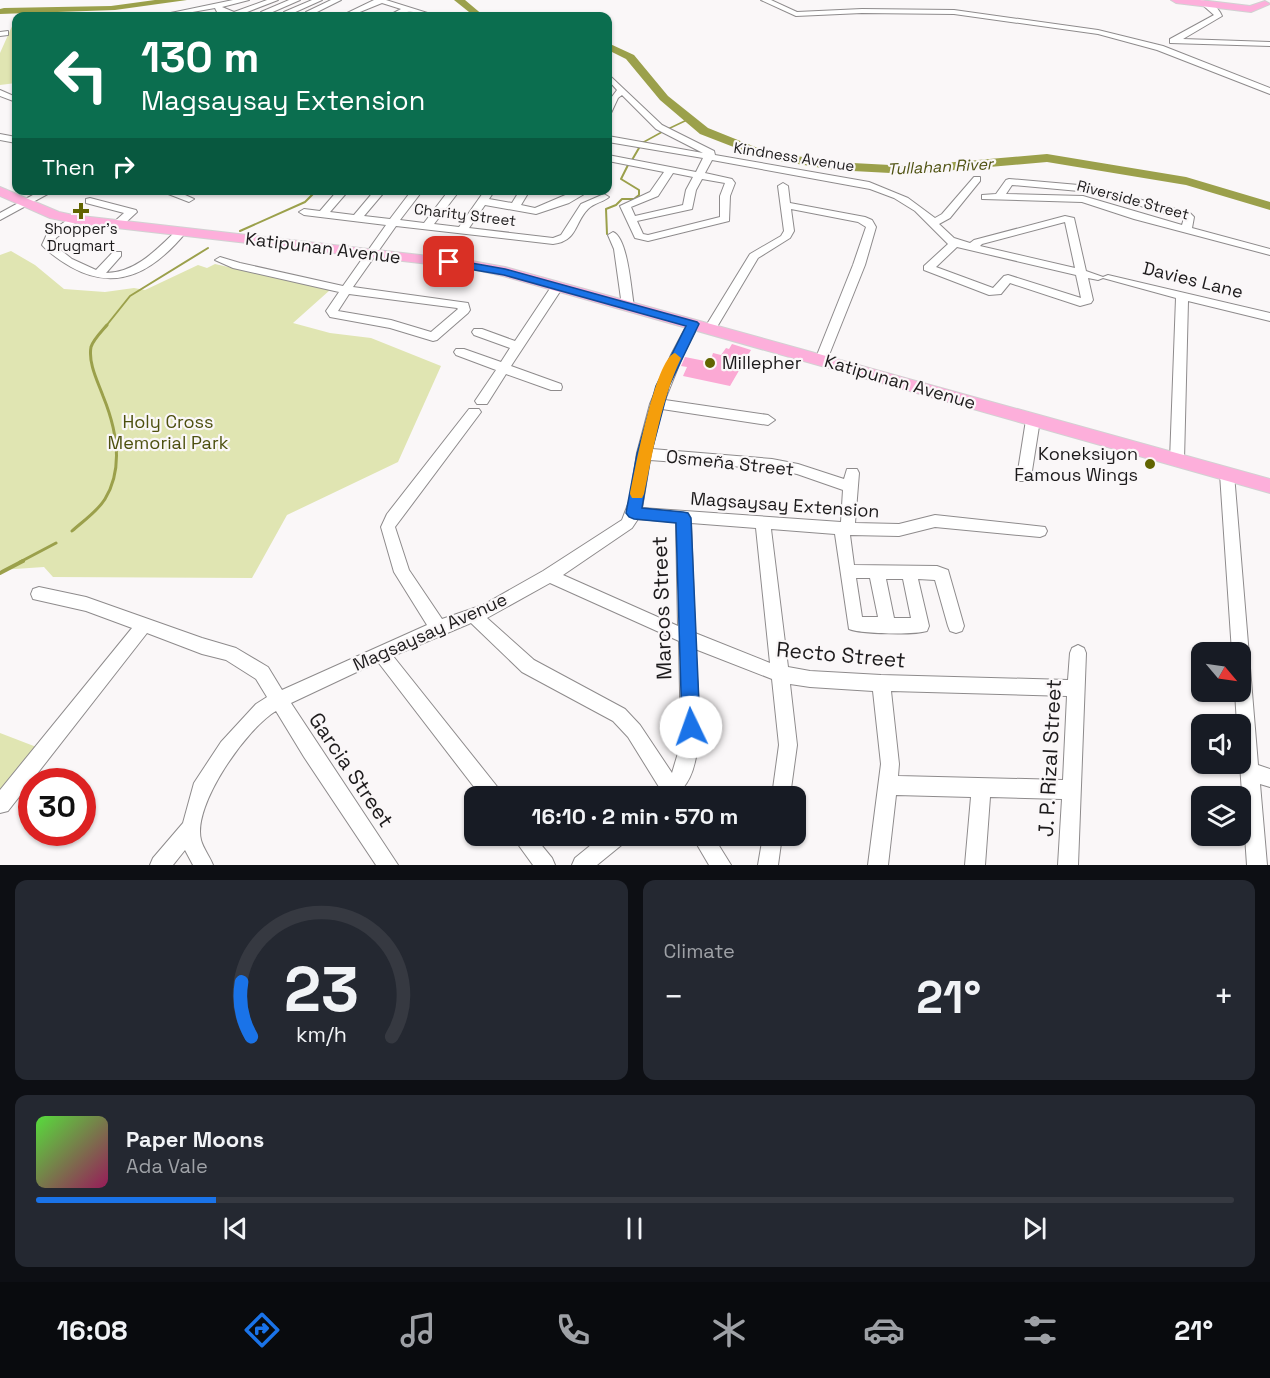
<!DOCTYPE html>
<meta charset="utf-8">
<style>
:root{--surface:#171b24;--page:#242831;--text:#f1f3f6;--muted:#9ea1a6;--line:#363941;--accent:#1a73e8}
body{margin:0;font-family:"Space Grotesk",sans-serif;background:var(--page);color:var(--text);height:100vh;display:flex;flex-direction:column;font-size:22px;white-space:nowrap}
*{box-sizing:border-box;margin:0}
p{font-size:20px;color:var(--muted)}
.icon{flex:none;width:33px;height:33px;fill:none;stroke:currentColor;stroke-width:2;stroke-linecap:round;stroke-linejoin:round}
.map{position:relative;height:865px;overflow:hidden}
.panel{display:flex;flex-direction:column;gap:15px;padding:15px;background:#0d0f14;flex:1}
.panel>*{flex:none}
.guide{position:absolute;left:12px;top:12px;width:600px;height:183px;border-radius:12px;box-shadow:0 2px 4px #0004;background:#0b6e4f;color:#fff;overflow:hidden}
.needle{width:39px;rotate:119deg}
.fabs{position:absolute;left:1191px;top:642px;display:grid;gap:12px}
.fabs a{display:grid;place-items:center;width:60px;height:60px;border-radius:12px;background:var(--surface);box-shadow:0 2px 4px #0004;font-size:30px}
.speed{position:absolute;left:18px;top:768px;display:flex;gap:12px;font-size:30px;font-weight:700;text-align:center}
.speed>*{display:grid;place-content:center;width:78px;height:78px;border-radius:50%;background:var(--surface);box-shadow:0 2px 4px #0004;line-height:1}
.speed .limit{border:9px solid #d22;background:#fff;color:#111}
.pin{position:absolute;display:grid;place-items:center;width:51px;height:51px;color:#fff;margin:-26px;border-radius:12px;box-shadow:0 3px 9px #0006}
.me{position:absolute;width:66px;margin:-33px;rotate:357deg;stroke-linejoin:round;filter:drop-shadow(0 0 4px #0008)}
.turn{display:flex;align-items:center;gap:21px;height:126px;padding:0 30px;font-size:27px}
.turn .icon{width:78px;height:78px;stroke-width:2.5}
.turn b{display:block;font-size:42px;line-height:51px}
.then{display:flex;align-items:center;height:57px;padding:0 30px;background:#0003;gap:12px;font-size:22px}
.big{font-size:45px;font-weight:600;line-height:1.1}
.panel .tile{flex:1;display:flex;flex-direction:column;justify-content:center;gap:9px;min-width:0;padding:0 21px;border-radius:12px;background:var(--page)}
.panel .dial{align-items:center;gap:0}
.dial svg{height:156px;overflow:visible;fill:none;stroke:var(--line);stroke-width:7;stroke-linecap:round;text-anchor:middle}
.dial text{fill:var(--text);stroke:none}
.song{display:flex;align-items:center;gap:18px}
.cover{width:72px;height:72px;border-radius:9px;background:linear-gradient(135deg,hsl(110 70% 55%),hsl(330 70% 35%))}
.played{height:6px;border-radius:3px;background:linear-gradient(90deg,var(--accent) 15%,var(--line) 15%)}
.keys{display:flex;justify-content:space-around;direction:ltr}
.heat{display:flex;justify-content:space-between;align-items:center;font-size:33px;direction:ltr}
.panel .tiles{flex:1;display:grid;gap:15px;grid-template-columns:1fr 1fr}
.tile:last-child{grid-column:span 2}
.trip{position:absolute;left:464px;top:786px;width:342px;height:60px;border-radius:12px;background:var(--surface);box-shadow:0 2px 4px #0004;font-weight:600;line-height:60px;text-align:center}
.tabs{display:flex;height:96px;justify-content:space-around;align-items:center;background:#090b0e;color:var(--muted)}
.tabs .icon{width:42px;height:42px}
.tabs .active{color:var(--accent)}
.tabs b{font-size:27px;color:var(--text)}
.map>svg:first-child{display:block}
.green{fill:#e0e5b2}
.water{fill:#9ba04b}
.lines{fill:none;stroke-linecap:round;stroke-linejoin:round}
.stream-far3{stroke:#9ba04b;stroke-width:1.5}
.stream-far2{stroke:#9ba04b;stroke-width:2}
.stream-far1{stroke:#9ba04b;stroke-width:3}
.stream{stroke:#9ba04b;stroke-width:4}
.river{fill:#9ba04b;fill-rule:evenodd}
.building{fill:#fba9d4}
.minor-casing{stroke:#8e8b8c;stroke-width:2}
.major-casing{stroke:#d2d1d2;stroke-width:2}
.minor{fill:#fff;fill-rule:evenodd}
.major{fill:#fdafdb;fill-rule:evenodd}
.route{fill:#1a73e8;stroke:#114b97;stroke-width:1.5}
.slow{fill:#f59e0b}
.poi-dot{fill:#616400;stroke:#faf7f8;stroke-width:2}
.labels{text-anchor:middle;stroke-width:4.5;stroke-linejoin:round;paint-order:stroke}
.far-street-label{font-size:15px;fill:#1d1b1c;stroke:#faf7f8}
.far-poi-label{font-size:15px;fill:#1d1b1c;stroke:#faf7f8}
.far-water-label{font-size:16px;font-style:italic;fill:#4f5212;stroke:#faf7f8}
.street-label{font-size:18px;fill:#1d1b1c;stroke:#faf7f8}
.poi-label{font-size:18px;fill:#1d1b1c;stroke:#faf7f8;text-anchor:start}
.park-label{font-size:18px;fill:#4d500f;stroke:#faf7f8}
.near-street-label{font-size:21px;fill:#1d1b1c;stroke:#faf7f8}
</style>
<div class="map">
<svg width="1270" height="865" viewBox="0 0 1270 865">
<rect width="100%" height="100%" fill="#faf7f8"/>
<!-- green -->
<path class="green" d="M 75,13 L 76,16 L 16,16 L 16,83 L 0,85 L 0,53 L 17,15 Z
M 11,251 L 35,265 L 64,289 L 105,292 L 134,288 L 145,290 L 198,265 L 207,268 L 215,264 L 330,290 L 293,323 L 330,333 L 371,338 L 441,366 L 398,462 L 287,515 L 252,578 L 53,577 L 44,567 L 0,570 L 0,255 Z
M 0,733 L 39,748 L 0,798 Z"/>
<!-- water -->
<path class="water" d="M 155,0 L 187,0 L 115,10 L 0,14 L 0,9 L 4,8 L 111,6 Z"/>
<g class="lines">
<!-- stream-far3 -->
<path class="stream-far3" d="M 668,129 L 689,119
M 642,143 L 662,132"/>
<!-- stream-far2 -->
<path class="stream-far2" d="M 642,143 L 644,142
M 632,160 L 639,148
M 240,231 L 305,202 L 317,190
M 607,234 L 606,209 L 616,205 L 622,199 L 634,199 L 639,195 L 639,190 L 621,179 L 628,165
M 106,326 L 130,296 L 208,248"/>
<!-- stream-far1 -->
<path class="stream-far1" d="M 72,531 C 83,521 97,512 105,499 C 124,468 116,428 103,396 C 98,382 88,363 91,347 C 93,340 102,331 107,325
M 20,562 L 56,543"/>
<!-- stream -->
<path class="stream" d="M 0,573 L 23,561"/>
<!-- river -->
<path class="river" d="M 454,0 L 465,0 L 484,16 L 474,16 Z
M 608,43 L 634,55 L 668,96 L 708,128 L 765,151 L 834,162 L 909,166 L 1047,154 L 1186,177 L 1270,202 L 1270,210 L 1186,185 L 1047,162 L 909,174 L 834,170 L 762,158 L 700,134 L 660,100 L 626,59 L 608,50 Z"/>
</g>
<!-- building -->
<path class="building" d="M 732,344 L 751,350 L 730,386 L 683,376 L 687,367 L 681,366 L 685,357 L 710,362 L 713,353 L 721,355 L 726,348 L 729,349 Z"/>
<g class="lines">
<defs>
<path id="minor" d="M 233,0 L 249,0 L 222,7 L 234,12 L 267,0 L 278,0 L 237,16 L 217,12 L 215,8 L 170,16 L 166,14 Z
M 289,0 L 300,0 L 268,14 L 261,12 Z
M 312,0 L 322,0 L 291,14 L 284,12 Z
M 331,0 L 341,0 L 313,14 L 306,12 Z
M 374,0 L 386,0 L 437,16 C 427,17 416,10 407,12 C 400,13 395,16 388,16 L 401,9 L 382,3 L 350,16 L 341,16 Z
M 761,0 L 771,0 L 797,12 L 862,9 L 954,10 L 1098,30 L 1163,46 L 1270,88 L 1270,94 L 1157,50 L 1098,34 L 954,14 L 862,13 L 796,16 Z
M 1197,0 C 1208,0 1218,6 1222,16 L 1183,39 L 1270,42 L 1270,46 L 1170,43 L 1170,39 L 1214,15 Z
M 8,31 L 8,35 L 0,36 L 0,32 Z
M 608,74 L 662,125 L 714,151 L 715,155 L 869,182 L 908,198 L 935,218 L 942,214 L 974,177 L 980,177 L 980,181 L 950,218 L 939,224 L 954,238 L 970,243 L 974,240 L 1065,216 L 1074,218 L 1086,271 L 1103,277 L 1108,275 L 1270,313 L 1270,321 L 1188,301 L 1184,460 L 1182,464 L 1172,464 L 1170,460 L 1176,298 L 1103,278 L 1098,280 L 1088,278 L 1093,300 L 1091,303 L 1080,306 L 1010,283 L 1001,294 L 989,295 L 924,270 L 924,266 L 948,244 L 915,211 L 894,198 L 870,189 L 712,160 L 705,173 L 732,179 L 735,183 L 730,196 L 729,221 L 648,241 L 635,238 L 620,206 L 650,192 L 664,172 L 608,161 L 608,155 L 696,172 L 703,158 L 608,142 L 608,136 L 703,153 L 656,129 L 622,95 L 618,98 L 611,113 L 608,114 L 608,102 L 617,90 L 608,80 ZM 673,173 L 693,177 L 686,190 L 683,205 L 635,216 L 631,207 L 658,196 ZM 702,179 L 725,183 L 720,196 L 720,217 L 648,235 L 643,234 L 637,221 L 692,209 L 696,190 ZM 1065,222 L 1075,268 L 980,246 L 982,244 ZM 957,247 L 1076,275 L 1081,298 L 1008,275 L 1004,276 L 993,288 L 936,267 Z
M 0,90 L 16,97 L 16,102 L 0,96 Z
M 0,134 L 16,137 L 16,143 L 0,140 Z
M 1009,179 L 1090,186 L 1190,213 L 1194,217 L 1192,228 L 1270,249 L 1270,255 L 1134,219 L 1082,202 L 982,199 L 982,195 L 996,194 L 1006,180 ZM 1012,185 L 1090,192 L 1184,218 L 1182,225 L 1083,196 L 1006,194 Z
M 783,183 L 788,186 L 790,203 L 865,217 L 872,220 L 876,227 L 865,265 L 827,360 L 821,364 L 815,360 L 853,265 L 866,227 L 858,222 L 791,209 L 794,231 L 790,238 L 758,258 L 714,332 L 710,333 L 704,329 L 750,254 L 781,236 L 784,231 L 778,186 Z
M 42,190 L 55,190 L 0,220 L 0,213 Z
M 158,190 L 174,190 L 194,199 L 189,202 Z
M 338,190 L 349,190 L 330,212 L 354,215 L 375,190 L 386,190 L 364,216 L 390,219 L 412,190 L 423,190 L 400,220 L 424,223 L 449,190 L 460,190 L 434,224 L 459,227 L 485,190 L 495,190 L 489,199 L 512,203 L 520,190 L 530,190 L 521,205 L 535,208 L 577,190 L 591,190 L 569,203 L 536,214 L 485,205 L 469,228 L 553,238 L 561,235 L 581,204 L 604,194 L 609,197 C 603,202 594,203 588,209 C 574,223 578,241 553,244 L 396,226 L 353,287 L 468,303 L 470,310 L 468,313 L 437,340 L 433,341 L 390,328 L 330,317 L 326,311 L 339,292 L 233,268 L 215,260 L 220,257 L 240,263 L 343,286 L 386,225 L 304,215 L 299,212 L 304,209 L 320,211 ZM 349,294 L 457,308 L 458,309 L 431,332 L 391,320 L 338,311 Z
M 90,198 L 136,210 L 137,212 L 122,226 L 114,226 L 114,222 L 124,213 L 86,203 L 86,199 Z
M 73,216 L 77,217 L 77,221 L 56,238 L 53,244 L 72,259 L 96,270 L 113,252 L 121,252 L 121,256 L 106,273 C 136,273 158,248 178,229 L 182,228 L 187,231 C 156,269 119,294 71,267 C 61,261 50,254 42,245 L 47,234 Z
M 613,232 C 628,238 631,290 634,306 L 628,310 L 622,306 L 614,249 L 608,235 Z
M 557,283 L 563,287 L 511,366 L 561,384 L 562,387 L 561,390 L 551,390 L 506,374 L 487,404 L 477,404 L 475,401 L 496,370 L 456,355 L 454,352 L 456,349 L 464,349 L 501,362 L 510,348 L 474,335 L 472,332 L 474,329 L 482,329 L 515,341 L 553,284 Z
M 693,320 L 699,324 L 683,355 L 665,400 L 768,415 L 775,420 L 768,425 L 662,409 L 652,449 L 772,459 L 798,464 L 844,479 L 847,469 L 857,469 L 859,473 L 855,523 L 899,524 L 935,515 L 1045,527 L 1047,531 L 1045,535 L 1040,537 L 935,527 L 899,536 L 850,535 L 854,565 L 937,566 L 948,570 L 964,626 L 962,631 L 956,633 L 950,631 L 948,626 L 935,580 L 918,579 L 929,626 L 927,631 C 915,635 861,634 849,629 L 835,534 L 771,529 L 788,667 L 810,671 L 881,675 L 1068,680 L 1070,653 L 1072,648 L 1078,645 L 1084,648 L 1086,653 L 1078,865 L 1058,865 L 1062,799 L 990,797 L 985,865 L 965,865 L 971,797 L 896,795 L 888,865 L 868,865 L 881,764 L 873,691 L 810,687 L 790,684 L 797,745 L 790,796 L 772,796 L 779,745 L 772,679 L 695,649 C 697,685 708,762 682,789 L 685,796 L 654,796 L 659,787 L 628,737 L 613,721 L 522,672 L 471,623 L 393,656 L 499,789 L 501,796 L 481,796 L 378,662 L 291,703 L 398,865 L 376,865 L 304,757 L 276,711 C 247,728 192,805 201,840 C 203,848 210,857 213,865 L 193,865 L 185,850 L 173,865 L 150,865 L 153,858 L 183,823 L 194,783 L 221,742 L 256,704 L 267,697 L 256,679 L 226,660 L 202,654 L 147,633 L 8,811 L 0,813 L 0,790 L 132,628 L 86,611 L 33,599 L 31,594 L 33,589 L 39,587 L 86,597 L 202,638 L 236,648 L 268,667 L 282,690 L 427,625 L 394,572 L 381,527 L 387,514 L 469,409 L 479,409 L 481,412 L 395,527 L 409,570 L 442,619 L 483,605 L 543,571 L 622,520 L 630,499 L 637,453 L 650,404 L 671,355 L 689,321 ZM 650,460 L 772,469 L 797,474 L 843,490 L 841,522 L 642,508 ZM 638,519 L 676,522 L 678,626 L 563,575 L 632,528 ZM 691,523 L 756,528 L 770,663 L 695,633 ZM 856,578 L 870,578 L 878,617 L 862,617 ZM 886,579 L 903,579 L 911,618 L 894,618 ZM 550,583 L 679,641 L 681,743 L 672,773 L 640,725 L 625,709 L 534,660 L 487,618 ZM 891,691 L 1067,696 L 1063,780 L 898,776 L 899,764 Z
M 1033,415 L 1040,420 L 1031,477 L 1029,481 L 1019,481 L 1017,477 L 1026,420 Z
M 1227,469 L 1232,470 L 1234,474 L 1258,765 L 1270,769 L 1270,787 L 1260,784 L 1267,865 L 1247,865 L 1240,764 L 1240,724 L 1237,724 L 1235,692 L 1240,692 L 1240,652 L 1232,652 L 1220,474 L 1222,470 Z
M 512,836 L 534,836 L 552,858 L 555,865 L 533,865 Z
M 602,836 L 627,836 L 624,843 L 597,865 L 572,865 L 575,858 Z
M 692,836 L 713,836 L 731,865 L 709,865 Z
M 763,836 L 782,836 L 778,865 L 758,865 Z"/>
<path id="major" d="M 1171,0 L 1200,0 L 1250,6 L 1265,1 L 1270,4 L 1251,12 L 1176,3 Z
M 0,187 L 59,212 L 73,215 L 472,261 L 505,267 L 1270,479 L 1270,493 L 503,276 L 472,269 L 73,223 L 50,218 L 0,196 Z"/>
</defs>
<!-- minor casing -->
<use href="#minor" class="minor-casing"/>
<!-- major casing -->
<use href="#major" class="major-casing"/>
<!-- minor -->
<use href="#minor" class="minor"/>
<!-- major -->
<use href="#major" class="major"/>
</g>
<!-- route -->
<path class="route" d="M 449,259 L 505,269 L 697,322 L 699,324 L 669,386 L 651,454 L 642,508 L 683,512 L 688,513 L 691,518 L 700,727 L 697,733 L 691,736 L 685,733 L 682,727 L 676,523 L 634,519 L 629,517 L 626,513 L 637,454 L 656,386 L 686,326 L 504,275 L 445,265 L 443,262 Z"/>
<!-- slow -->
<path class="slow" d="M 675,353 L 681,358 C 661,401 654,447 644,494 L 642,498 L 632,498 L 630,494 C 635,471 655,359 675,353 Z"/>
<!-- markers -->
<g class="poi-dot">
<path d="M78 202h6v6h6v6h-6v6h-6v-6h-6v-6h6z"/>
<circle cx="710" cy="363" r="6"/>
<circle cx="1150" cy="464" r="6"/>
</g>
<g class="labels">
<!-- far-street labels -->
<g class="far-street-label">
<text transform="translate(794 157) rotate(9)" y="5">Kindness Avenue</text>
<text transform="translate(1133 200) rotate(15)" y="5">Riverside Street</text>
<text transform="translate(465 215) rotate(7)" y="5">Charity Street</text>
</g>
<!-- far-poi labels -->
<g class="far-poi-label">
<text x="81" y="234">Shopper's<tspan x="81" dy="17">Drugmart</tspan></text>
</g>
<!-- far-water labels -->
<g class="far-water-label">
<text transform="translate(940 166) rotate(-3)" y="6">Tullahan River</text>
</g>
<!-- street labels -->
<g class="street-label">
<text transform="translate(323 248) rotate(7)" y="6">Katipunan Avenue</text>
<text transform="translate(1193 280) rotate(14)" y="6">Davies Lane</text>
<text transform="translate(900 382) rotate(16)" y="6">Katipunan Avenue</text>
<text transform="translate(730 463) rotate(6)" y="6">Osmeña Street</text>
<text transform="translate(785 505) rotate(4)" y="6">Magsaysay Extension</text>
<text transform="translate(430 632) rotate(-24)" y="6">Magsaysay Avenue</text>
</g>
<!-- poi labels -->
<g class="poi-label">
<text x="722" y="369">Millepher</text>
<text x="1138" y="460" text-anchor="end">Koneksiyon<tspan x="1138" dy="21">Famous Wings</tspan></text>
</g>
<!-- park labels -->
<g class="park-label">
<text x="168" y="428">Holy Cross<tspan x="168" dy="21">Memorial Park</tspan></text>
</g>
<!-- near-street labels -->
<g class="near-street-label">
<text transform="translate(662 608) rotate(-92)" y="7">Marcos Street</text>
<text transform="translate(841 655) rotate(5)" y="7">Recto Street</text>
<text transform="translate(1050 758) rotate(-87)" y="7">J. P. Rizal Street</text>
<text transform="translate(351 770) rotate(56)" y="7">Garcia Street</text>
</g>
</g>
</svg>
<div class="fabs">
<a><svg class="needle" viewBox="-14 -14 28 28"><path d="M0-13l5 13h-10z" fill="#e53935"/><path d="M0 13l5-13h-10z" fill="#9ea1a6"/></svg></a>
<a><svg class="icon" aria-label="sound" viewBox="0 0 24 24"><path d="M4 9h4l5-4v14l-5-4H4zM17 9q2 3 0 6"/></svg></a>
<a><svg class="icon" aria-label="layers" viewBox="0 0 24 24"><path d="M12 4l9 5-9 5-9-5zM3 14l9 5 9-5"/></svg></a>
</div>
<div class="speed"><div class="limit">30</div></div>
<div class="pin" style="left:449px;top:262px;background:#d93025"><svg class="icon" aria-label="arrive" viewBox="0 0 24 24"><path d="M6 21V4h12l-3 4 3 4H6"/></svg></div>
<svg class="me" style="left:691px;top:727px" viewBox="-20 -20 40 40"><circle r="19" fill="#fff"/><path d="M0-13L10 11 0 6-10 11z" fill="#1a73e8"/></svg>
<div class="trip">16:10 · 2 min · 570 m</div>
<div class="guide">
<div class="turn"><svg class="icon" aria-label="left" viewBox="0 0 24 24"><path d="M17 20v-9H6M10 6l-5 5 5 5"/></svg><div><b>130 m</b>Magsaysay Extension</div></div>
<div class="then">Then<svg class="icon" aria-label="right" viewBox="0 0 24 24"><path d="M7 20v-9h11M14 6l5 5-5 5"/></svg></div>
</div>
</div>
<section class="panel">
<div class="tiles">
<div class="tile dial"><svg viewBox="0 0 100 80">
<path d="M14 69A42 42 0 1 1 86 69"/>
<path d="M14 69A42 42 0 0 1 9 41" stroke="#1a73e8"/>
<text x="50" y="56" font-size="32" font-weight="700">23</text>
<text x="50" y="72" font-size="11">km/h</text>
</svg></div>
<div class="tile"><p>Climate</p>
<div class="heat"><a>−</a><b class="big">21°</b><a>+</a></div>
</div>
<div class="tile">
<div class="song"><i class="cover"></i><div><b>Paper Moons</b><p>Ada Vale</p></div></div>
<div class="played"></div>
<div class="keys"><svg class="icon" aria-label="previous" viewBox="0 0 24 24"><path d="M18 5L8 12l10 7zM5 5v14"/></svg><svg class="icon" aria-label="pause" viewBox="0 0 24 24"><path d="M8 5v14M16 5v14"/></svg><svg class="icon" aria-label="next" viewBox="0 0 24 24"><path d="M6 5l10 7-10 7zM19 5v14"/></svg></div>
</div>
</div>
</section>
<nav class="tabs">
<b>16:08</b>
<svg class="icon active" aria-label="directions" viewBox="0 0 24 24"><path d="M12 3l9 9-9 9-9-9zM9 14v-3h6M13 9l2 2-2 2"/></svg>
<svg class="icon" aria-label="music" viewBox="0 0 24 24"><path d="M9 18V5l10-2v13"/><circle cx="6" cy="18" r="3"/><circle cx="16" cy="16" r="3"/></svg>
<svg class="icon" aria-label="phone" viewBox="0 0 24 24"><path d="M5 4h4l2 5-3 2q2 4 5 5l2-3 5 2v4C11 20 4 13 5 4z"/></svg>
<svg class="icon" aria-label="climate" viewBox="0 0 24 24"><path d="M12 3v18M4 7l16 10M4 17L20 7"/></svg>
<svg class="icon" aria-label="car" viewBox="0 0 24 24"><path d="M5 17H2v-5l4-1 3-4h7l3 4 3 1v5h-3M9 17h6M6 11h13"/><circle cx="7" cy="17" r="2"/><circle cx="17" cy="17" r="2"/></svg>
<svg class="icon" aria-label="filters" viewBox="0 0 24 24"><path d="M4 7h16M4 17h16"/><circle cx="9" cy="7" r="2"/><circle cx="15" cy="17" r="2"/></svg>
<b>21°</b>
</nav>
